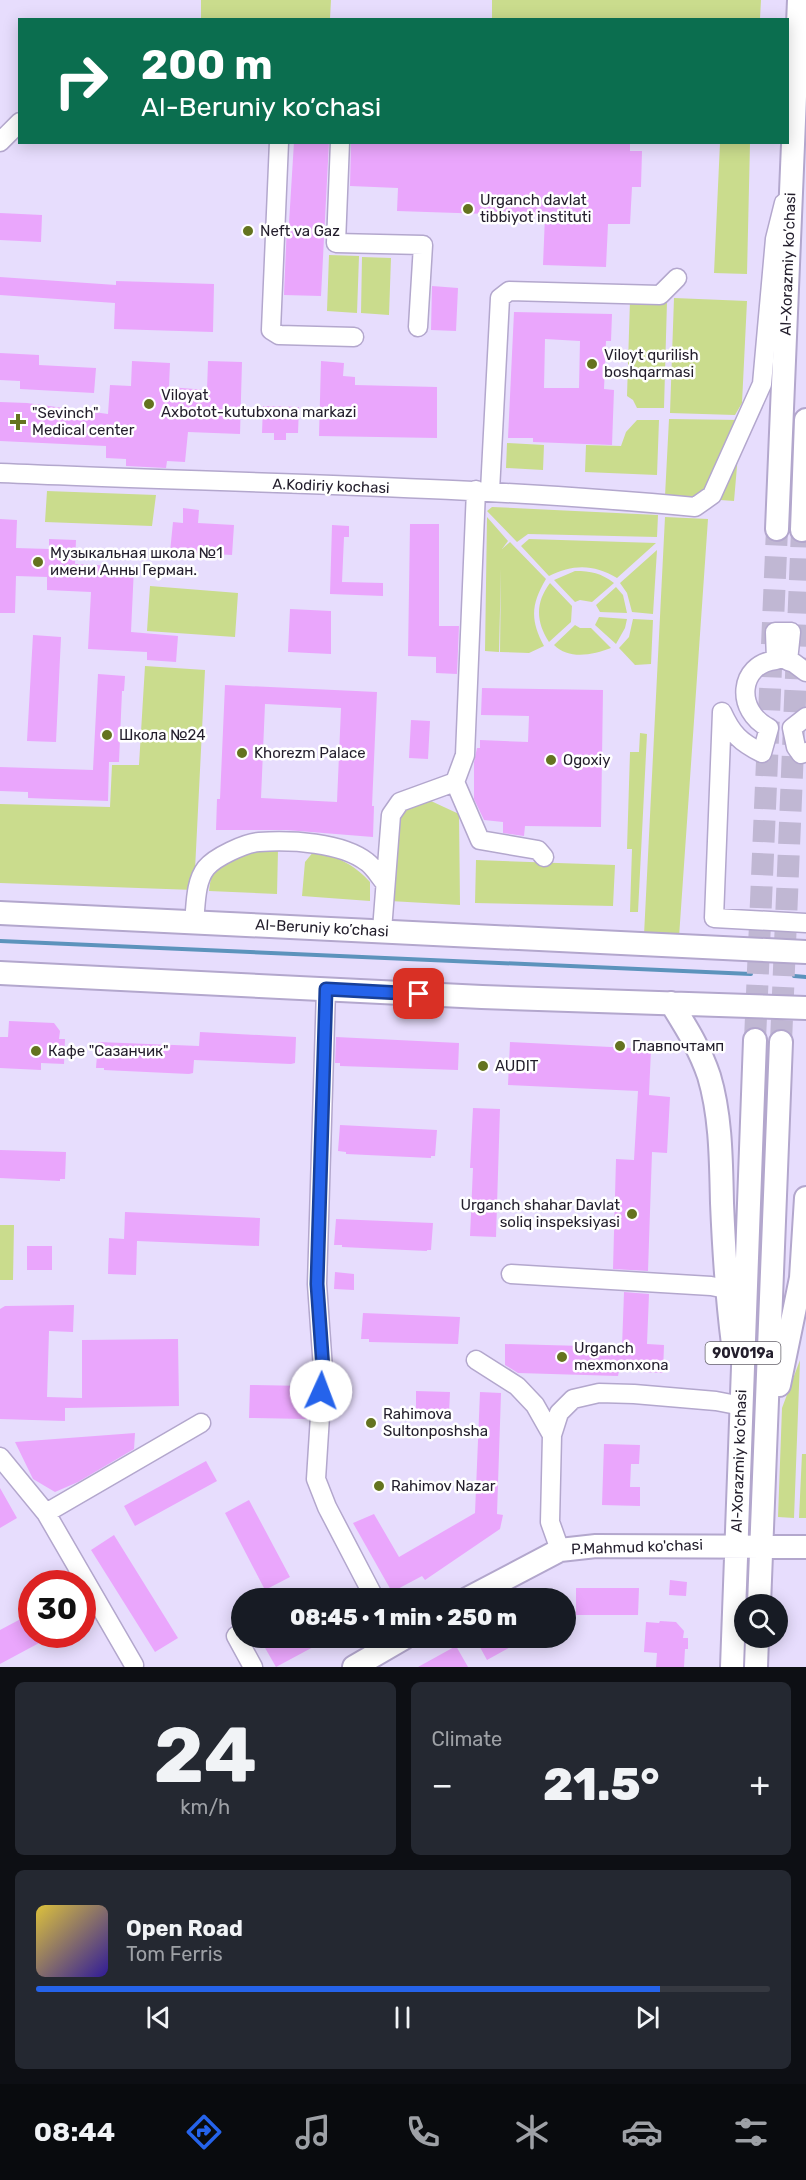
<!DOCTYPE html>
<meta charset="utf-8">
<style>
:root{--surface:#171b24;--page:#242831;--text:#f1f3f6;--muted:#9ea1a6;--line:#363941;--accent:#2563eb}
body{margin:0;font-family:Rubik,sans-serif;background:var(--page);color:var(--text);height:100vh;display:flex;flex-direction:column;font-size:22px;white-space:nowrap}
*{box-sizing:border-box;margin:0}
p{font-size:20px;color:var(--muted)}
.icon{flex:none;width:33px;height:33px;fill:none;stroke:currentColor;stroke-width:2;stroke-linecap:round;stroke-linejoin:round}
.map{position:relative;height:1667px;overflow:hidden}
.panel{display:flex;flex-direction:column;gap:15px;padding:15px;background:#0d0f14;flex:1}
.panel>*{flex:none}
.top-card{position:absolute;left:18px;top:18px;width:771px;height:126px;border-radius:0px;box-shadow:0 3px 15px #0003;background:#0b6e4f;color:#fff;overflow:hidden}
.fabs{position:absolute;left:734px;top:1594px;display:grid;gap:12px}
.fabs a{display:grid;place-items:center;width:54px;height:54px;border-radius:50%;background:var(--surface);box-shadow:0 3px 15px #0003;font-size:30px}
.speed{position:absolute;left:18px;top:1570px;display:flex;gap:12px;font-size:30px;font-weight:700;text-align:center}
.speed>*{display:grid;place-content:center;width:78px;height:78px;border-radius:50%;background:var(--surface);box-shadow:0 3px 15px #0003;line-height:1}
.speed .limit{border:9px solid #d22;background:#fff;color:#111}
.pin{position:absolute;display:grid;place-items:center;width:51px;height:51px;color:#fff;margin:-26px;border-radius:12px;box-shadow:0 3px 9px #0006}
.me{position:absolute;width:66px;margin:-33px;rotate:2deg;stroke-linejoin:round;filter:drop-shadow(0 0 4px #0008)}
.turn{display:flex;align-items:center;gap:21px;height:126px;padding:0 24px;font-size:27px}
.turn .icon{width:78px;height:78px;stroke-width:2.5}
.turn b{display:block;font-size:42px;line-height:51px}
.big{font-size:45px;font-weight:800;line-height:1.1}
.panel .card{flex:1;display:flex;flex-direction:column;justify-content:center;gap:9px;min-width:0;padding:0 21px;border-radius:9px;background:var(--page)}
.panel .dial{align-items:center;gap:0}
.dial b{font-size:78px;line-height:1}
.song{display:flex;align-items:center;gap:18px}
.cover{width:72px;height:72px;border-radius:9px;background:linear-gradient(135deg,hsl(50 70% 55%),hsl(250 70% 35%))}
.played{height:6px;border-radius:3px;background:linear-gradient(90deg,var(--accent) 85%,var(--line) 85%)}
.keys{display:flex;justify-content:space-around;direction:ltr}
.heat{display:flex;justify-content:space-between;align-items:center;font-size:33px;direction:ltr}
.panel .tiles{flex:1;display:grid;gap:15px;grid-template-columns:1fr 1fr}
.card:last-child{grid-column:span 2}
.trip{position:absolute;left:231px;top:1588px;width:345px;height:60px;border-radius:30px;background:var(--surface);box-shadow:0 3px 15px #0003;font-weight:800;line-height:60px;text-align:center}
.tab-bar{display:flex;height:96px;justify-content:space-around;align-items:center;background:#090b0e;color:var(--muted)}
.tab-bar .icon{width:42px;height:42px}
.tab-bar .on{color:var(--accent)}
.tab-bar b{font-size:27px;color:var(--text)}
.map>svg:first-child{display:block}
.green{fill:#cadc8d}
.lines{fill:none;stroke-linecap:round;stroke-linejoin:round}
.stream{stroke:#5c93bc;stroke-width:4}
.building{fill:#eaa6fc;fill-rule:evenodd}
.major-tunnel{stroke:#c0b7d3;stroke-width:22;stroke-dasharray:22 11;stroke-linecap:butt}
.minor-casing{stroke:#b3a7cd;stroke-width:21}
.major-casing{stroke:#b3a7cd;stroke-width:26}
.minor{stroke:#fff;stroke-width:18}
.major{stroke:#fff;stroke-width:22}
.route-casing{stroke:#184099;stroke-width:15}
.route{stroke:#2563eb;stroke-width:10}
.poi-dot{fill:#64731f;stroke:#fff;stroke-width:2}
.labels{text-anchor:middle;stroke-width:5;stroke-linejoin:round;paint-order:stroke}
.shield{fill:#fff;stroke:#65626b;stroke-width:1.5}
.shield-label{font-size:14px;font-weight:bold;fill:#231e2c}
.poi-label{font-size:15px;fill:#231e2c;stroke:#fff;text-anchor:start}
.street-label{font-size:15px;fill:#231e2c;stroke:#fff}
</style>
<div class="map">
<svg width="806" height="1667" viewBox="0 0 806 1667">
<rect width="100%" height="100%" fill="#e7ddfd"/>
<!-- green -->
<path class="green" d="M 201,0 L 331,0 L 330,19 L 201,19 Z
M 492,0 L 761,0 L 760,19 L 492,19 Z
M 720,143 L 750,143 L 747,274 L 714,273 Z
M 329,255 L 359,256 L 357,313 L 327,311 Z
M 362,257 L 391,258 L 389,315 L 361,313 Z
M 674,298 L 747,301 L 742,403 L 735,415 L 670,413 Z
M 630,300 L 667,301 L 664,408 L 637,408 L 633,400 L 627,396 Z
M 669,419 L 741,420 L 734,501 L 665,496 Z
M 637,420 L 659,420 L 657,475 L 585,472 L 586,445 L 621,446 L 626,432 Z
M 507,443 L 544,445 L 543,470 L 506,468 Z
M 47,491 L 156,495 L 152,526 L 45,522 Z
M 492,507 L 658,515 L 657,537 L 528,534 L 517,542 L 487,511 Z
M 487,517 L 508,541 L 502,549 L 510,542 L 546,579 C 531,604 530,620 544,646 L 529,653 L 500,652 L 501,568 L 499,652 L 485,651 Z
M 665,517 L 708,519 L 679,937 L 644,935 Z
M 529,539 L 656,543 L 617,578 C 594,564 573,564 549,576 L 521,546 Z
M 657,550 L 653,614 L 632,612 L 627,593 L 620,583 Z
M 575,571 C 591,571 601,573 614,583 L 592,602 L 580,600 L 575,602 L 554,580 Z
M 550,583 L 572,606 L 571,622 L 549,642 C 536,622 535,603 550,583 Z
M 150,586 L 238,593 L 235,637 L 147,631 Z
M 616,587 L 623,595 L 627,613 L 600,612 L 596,605 Z
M 599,617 L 627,619 L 625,628 L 616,644 L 595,625 Z
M 633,619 L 653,620 L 651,664 L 635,665 L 619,648 L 629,637 Z
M 575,625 L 580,628 L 591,628 L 611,648 C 593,655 569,660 554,645 Z
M 145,666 L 205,670 L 194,890 L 0,883 L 0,804 L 110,807 L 112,765 L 139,765 Z
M 640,733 L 647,734 L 638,912 L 630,912 L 632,849 L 627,849 L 630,752 L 639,752 Z
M 431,801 L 459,814 L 460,905 L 390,901 L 398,810 Z
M 275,848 L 278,850 L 277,894 L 209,891 C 210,885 210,878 214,873 C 224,858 259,850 275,848 Z
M 314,851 C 337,857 354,864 370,882 L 370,901 L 302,896 L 305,862 Z
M 476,860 L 615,865 L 613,906 L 475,903 Z
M 0,1225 L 14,1225 L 13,1280 L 0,1280 Z
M 800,1360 L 794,1518 L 778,1517 L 782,1408 Z
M 802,1454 L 806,1454 L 806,1518 L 799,1518 Z"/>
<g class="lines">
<!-- stream -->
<path class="stream" d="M 0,941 L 751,974
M 794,976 L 806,977"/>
</g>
<!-- building -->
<path class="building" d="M 294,142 L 329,142 L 321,296 L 284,295 L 287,223 L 289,223 Z
M 351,142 L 630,142 L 630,151 L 642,151 L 641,187 L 632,187 L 630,224 L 608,224 L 606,267 L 543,265 L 545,216 L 397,211 L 398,188 L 350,186 Z
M 0,213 L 42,215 L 41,242 L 0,240 Z
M 0,277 L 116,285 L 116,281 L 214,284 L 213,332 L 114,329 L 115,303 L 0,295 Z
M 432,286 L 458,288 L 456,331 L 431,330 Z
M 514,312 L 612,314 L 611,341 L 606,341 L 604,389 L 614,390 L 612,445 L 533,442 L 533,438 L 508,438 ZM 545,339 L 580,341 L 579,388 L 544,388 Z
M 0,353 L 39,355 L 39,365 L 96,368 L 94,393 L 20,389 L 20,381 L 0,380 Z
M 132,361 L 170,363 L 169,387 L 207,390 L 208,361 L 242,362 L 240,434 L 188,432 L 185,462 L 167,461 L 166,468 L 126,466 L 126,459 L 106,458 L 106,446 L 0,441 L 0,402 L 27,403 L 108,414 L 110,385 L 131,386 Z
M 321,361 L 344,363 L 343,376 L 355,377 L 355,385 L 437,387 L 437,438 L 319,436 Z
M 263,406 L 299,407 L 298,433 L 286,433 L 286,440 L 274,440 L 274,433 L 262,433 Z
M 183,508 L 199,510 L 198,523 L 234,525 L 232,555 L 170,552 L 173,522 L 183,523 Z
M 0,519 L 17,520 L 16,548 L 49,549 L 49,539 L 76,540 L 75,564 L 134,567 L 131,632 L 178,636 L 176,662 L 147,660 L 147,652 L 88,649 L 91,592 L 47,590 L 47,577 L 16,576 L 15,613 L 0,613 Z
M 410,524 L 439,524 L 439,626 L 459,626 L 457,674 L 436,673 L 436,657 L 408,656 Z
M 332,525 L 349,526 L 349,537 L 344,537 L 342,582 L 383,583 L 383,596 L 330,594 Z
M 290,609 L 331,611 L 331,654 L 288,652 Z
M 33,635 L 61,637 L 56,742 L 27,741 Z
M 98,674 L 125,676 L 124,691 L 122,691 L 119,762 L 109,762 L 108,801 L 28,798 L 28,792 L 0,791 L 0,767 L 93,770 Z
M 225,685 L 377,692 L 372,806 L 374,806 L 373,837 L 286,830 L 216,830 L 217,799 L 220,799 ZM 265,704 L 341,708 L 337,802 L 261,798 Z
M 482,688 L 603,690 L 601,827 L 525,826 L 524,836 L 503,833 L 503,822 L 484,820 L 474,799 L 474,762 L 477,748 L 480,748 L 480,740 L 528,742 L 529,716 L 481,715 Z
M 411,720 L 430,721 L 428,759 L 409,758 Z
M 9,1021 L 54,1023 L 60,1031 L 59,1039 L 65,1039 L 64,1064 L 41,1063 L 41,1070 L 0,1068 L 0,1037 L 8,1037 Z
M 200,1032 L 296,1037 L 295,1063 L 291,1064 L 194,1060 L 193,1073 L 189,1074 L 104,1070 L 104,1068 L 96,1068 L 98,1042 L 199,1046 Z
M 336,1037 L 459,1043 L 458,1070 L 340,1066 L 340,1063 L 335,1063 Z
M 510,1042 L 651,1049 L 649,1095 L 670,1097 L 667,1153 L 652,1152 L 648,1271 L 613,1269 L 616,1159 L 634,1160 L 638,1091 L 508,1085 Z
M 473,1108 L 500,1109 L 496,1237 L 470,1236 L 473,1168 L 470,1168 Z
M 340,1125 L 437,1130 L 435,1156 L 431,1156 L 431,1158 L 346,1154 L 346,1152 L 338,1151 Z
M 0,1150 L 66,1152 L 65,1179 L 60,1179 L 60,1181 L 0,1178 Z
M 125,1212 L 260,1218 L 259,1246 L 137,1241 L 136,1275 L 108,1274 L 109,1238 L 124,1239 Z
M 336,1219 L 433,1223 L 431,1250 L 427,1250 L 427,1251 L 342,1247 L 342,1245 L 334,1245 Z
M 27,1246 L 52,1246 L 52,1270 L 27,1270 Z
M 335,1272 L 354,1274 L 354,1290 L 334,1289 Z
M 624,1292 L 649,1294 L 647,1344 L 664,1345 L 663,1373 L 619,1371 L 618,1376 L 518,1373 L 505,1365 L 505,1344 L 622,1347 Z
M 74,1305 L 73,1332 L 49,1331 L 47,1397 L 82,1398 L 82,1340 L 178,1339 L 179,1406 L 65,1408 L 65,1421 L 0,1419 L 0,1309 L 5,1306 Z
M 363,1313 L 460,1317 L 458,1344 L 369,1342 L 369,1339 L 361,1339 Z
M 250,1385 L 308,1386 L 307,1419 L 249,1418 Z
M 416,1391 L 450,1392 L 449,1414 L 416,1413 Z
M 480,1392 L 501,1393 L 497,1514 L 503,1515 L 500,1529 L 425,1580 L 422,1576 L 392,1592 L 353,1523 L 374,1514 L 399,1557 L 475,1513 Z
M 135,1433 L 134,1449 L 78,1482 L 55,1492 L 33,1479 L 15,1442 Z
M 604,1444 L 640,1445 L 639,1464 L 631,1464 L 630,1487 L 640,1487 L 640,1506 L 602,1505 Z
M 206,1461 L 217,1481 L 135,1526 L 124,1506 Z
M 0,1488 L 17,1518 L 0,1528 Z
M 249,1500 L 290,1577 L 265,1590 L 225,1513 Z
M 114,1535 L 178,1638 L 155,1652 L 91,1550 Z
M 670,1580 L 687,1582 L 686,1596 L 669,1595 Z
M 576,1588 L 639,1588 L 638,1615 L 576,1615 Z
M 32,1613 L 32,1635 L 54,1635 L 0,1664 L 0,1630 Z
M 660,1621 L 676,1622 L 684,1631 L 683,1638 L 688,1638 L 688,1649 L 685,1649 L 684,1667 L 656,1667 L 657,1653 L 644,1652 L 646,1622 L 659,1623 Z
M 279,1638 L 330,1638 L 276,1667 L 264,1646 Z
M 475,1638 L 527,1638 L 487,1660 Z
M 456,1646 L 468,1667 L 418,1667 Z"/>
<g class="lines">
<!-- major-tunnel -->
<path class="major-tunnel" d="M 755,1040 L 777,529
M 781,1042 L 802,530"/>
<defs>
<path id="minor" d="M 0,142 L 20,122
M 279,142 L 271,330 L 279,335 L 354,337
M 340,142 L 336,243 L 423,245 L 418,327
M 0,473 C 232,483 464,485 695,507 L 712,495 L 762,384 L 775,239 L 784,203
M 490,491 L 500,298 L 509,291 L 660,295 L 677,278
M 806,672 L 794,663 L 788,661 L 791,632 L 775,632 L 776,660 C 738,664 735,711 769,728 L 762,753 C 740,742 732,734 722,712 L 714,918 L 806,923
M 806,717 L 792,728 L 796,747 L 801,754 L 806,752
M 455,782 L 480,840 L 538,850 L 544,857
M 194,922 C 196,905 195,882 206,868 C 215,857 245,843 259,842 C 291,840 341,842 367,862 C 374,867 379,876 385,883
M 382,930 L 391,815 L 400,802 L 455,782 L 465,755 L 476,490
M 326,989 L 317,1284 L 323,1369 L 316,1479 L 327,1507 L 375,1599
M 511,1274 L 711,1286 L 726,1289
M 476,1360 L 517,1386 L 535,1405 L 552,1435
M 0,1457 L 46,1513 L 134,1665
M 46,1513 L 201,1423
M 560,1550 L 550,1522 L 552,1435 L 559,1413 L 573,1399 L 599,1393 L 634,1394 L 716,1401 L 742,1406
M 236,1636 L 253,1667"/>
<path id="major" d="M 777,529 L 799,0
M 802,530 L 806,420
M 0,913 L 806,952
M 0,973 L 482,997 L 806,1008
M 671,1003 C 686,1027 700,1049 709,1076 C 721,1116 721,1161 722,1203 C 724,1251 727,1297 733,1344
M 779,1385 L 801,1278 L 806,1198
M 467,1599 L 560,1550 L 596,1546 L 806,1547
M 759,1605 L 781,1042
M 354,1667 L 404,1638
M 732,1667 L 755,1040
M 756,1667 L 757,1638"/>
</defs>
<!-- minor casing -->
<use href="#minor" class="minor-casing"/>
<!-- major casing -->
<use href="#major" class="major-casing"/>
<!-- minor -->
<use href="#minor" class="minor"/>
<!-- major -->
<use href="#major" class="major"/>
</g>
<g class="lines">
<defs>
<path id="route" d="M 321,1391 L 323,1369 L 317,1284 L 326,989 L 419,994"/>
</defs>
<!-- route casing -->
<use href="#route" class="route-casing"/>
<!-- route -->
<use href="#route" class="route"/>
</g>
<!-- markers -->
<g class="poi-dot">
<circle cx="468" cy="209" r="6"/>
<circle cx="248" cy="231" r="6"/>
<circle cx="592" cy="364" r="6"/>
<circle cx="149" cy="404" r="6"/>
<path d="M15 413h6v6h6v6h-6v6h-6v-6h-6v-6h6z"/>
<circle cx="38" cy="562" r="6"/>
<circle cx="107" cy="735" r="6"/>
<circle cx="242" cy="753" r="6"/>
<circle cx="551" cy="760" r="6"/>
<circle cx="620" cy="1046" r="6"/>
<circle cx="36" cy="1051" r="6"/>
<circle cx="483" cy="1066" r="6"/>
<circle cx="632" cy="1214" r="6"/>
<circle cx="562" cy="1357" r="6"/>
<circle cx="371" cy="1423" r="6"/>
<circle cx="379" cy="1486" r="6"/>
</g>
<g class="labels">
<!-- shield labels -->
<rect class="shield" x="705.5" y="1342" width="75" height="22" rx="4.5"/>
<g class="shield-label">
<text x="743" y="1358">90V019a</text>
</g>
<!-- poi labels -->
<g class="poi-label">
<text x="480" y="205">Urganch davlat<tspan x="480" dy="17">tibbiyot instituti</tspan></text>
<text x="260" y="236">Neft va Gaz</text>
<text x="604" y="360">Viloyt qurilish<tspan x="604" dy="17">boshqarmasi</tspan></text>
<text x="161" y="400">Viloyat<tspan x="161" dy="17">Axbotot-kutubxona markazi</tspan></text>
<text x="32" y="418">"Sevinch"<tspan x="32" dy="17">Medical center</tspan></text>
<text x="50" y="558">Музыкальная школа №1<tspan x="50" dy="17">имени Анны Герман.</tspan></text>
<text x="119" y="740">Школа №24</text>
<text x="254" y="758">Khorezm Palace</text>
<text x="563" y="765">Ogoxiy</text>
<text x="632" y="1051">Главпочтамп</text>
<text x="48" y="1056">Кафе "Сазанчик"</text>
<text x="495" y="1071">AUDIT</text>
<text x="620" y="1210" text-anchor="end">Urganch shahar Davlat<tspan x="620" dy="17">soliq inspeksiyasi</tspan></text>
<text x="574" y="1353">Urganch<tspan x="574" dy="17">mexmonxona</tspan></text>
<text x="383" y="1419">Rahimova<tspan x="383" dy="17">Sultonposhsha</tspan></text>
<text x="391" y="1491">Rahimov Nazar</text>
</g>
<!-- street labels -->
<g class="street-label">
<text transform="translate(788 264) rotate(-88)" y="5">Al-Xorazmiy ko’chasi</text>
<text transform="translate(331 486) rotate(2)" y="5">A.Kodiriy kochasi</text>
<text transform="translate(322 928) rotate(3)" y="5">Al-Beruniy ko’chasi</text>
<text transform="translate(739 1461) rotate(-88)" y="5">Al-Xorazmiy ko’chasi</text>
<text transform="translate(637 1547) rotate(-2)" y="5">P.Mahmud ko'chasi</text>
</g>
</g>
</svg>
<div class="fabs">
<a><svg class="icon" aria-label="search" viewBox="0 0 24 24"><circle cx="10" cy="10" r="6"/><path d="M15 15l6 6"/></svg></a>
</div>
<div class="speed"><div class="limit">30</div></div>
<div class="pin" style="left:419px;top:994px;background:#d93025"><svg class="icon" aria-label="arrive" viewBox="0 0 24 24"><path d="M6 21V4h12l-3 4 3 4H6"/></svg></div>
<svg class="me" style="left:321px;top:1391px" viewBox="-20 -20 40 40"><circle r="19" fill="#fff"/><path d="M0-13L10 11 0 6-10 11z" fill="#2563eb"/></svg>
<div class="trip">08:45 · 1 min · 250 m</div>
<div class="top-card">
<div class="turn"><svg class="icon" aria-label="right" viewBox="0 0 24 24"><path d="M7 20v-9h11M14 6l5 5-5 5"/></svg><div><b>200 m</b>Al-Beruniy ko’chasi</div></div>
</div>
</div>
<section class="panel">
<div class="tiles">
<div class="card dial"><b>24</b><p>km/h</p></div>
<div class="card"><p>Climate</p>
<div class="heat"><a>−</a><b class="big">21.5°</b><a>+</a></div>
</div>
<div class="card">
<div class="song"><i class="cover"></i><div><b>Open Road</b><p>Tom Ferris</p></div></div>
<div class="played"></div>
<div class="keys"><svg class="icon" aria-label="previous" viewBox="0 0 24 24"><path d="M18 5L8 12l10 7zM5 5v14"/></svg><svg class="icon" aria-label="pause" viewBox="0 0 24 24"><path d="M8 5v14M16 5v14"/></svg><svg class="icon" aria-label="next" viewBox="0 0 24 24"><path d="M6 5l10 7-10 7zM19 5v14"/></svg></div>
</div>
</div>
</section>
<nav class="tab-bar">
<b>08:44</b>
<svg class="icon on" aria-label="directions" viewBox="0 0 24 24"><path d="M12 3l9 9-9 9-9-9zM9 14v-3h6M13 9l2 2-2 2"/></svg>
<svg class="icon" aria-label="music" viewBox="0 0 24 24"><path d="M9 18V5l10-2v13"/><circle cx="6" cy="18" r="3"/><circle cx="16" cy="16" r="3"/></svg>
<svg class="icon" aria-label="phone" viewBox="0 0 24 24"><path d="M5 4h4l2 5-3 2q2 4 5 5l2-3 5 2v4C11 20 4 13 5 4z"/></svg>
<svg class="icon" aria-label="climate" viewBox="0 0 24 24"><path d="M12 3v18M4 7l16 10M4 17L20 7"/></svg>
<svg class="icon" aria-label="car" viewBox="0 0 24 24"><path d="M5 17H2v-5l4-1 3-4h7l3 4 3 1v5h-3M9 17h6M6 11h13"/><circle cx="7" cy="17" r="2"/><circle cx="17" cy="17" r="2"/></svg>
<svg class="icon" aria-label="filters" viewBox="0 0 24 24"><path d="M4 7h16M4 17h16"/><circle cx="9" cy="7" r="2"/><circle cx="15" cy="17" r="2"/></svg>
</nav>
